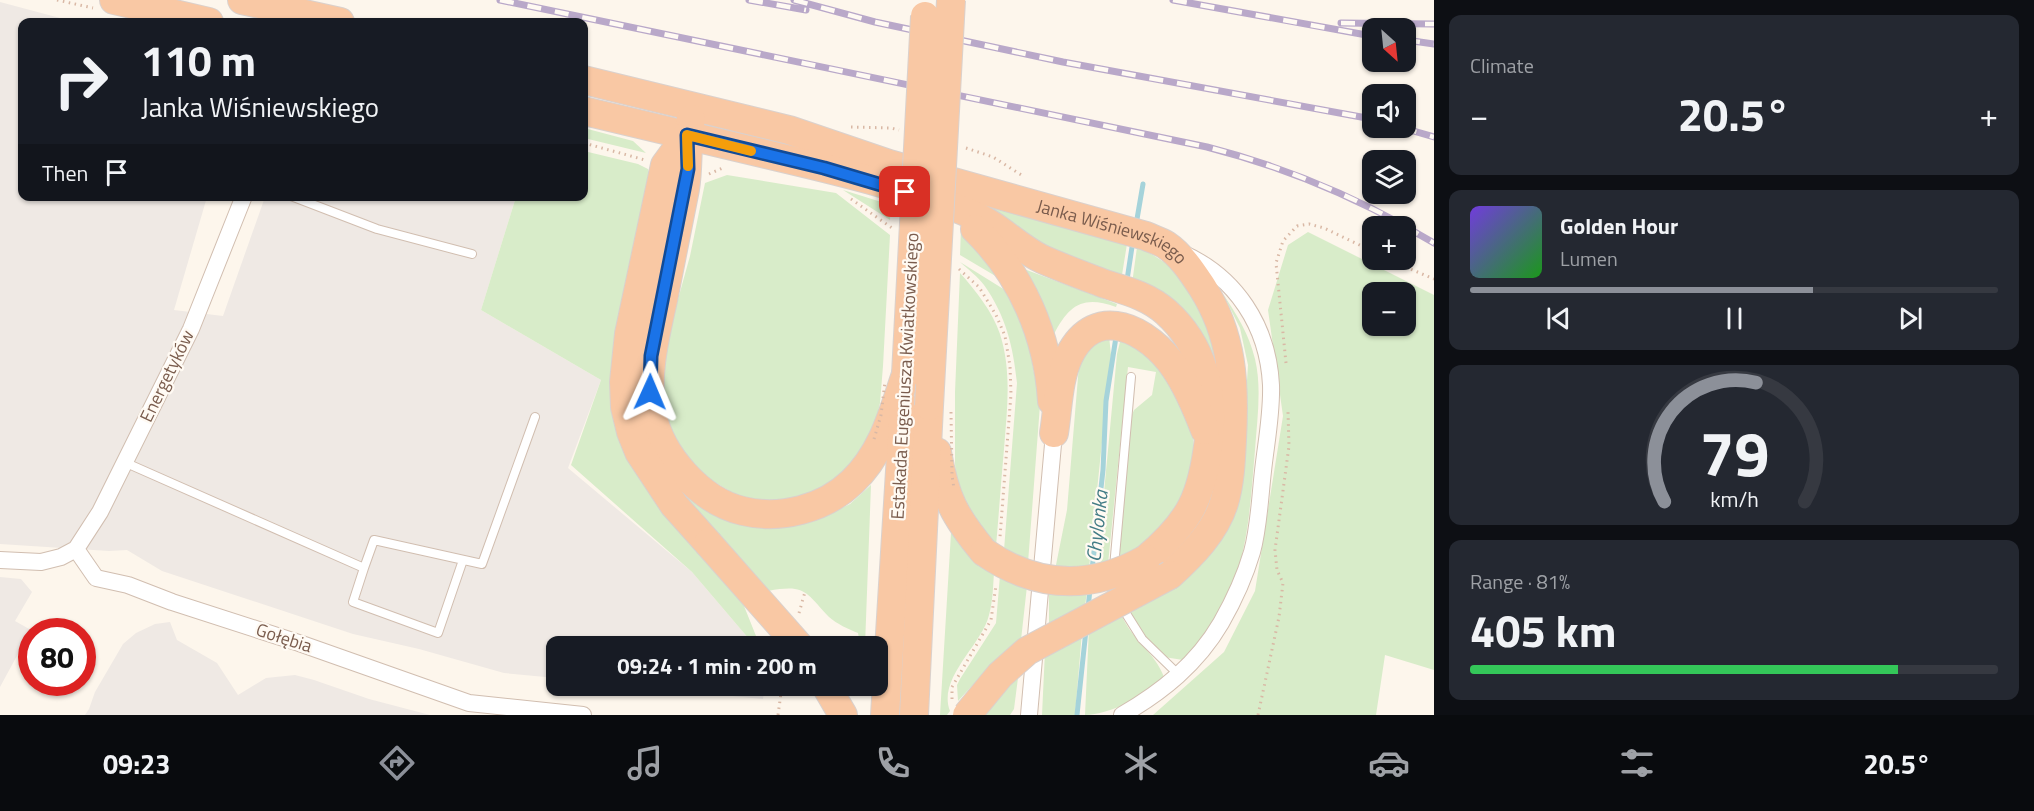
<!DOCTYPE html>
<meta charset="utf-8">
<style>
:root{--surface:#171b24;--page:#242831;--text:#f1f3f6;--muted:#9ea1a6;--line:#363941;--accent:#8c9099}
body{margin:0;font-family:"Titillium Web",sans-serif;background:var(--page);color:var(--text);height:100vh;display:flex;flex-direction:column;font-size:22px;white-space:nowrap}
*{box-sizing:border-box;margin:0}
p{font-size:20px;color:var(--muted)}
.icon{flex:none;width:33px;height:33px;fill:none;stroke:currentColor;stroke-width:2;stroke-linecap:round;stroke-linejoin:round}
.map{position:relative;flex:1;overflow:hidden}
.details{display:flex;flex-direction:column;gap:15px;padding:15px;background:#0d0f14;width:600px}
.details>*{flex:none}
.banner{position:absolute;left:18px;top:18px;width:570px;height:183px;border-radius:12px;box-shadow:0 2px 4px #0004;background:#171b24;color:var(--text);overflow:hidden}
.needle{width:39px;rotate:153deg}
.tools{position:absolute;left:1362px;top:18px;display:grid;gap:12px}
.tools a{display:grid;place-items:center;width:54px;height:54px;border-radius:12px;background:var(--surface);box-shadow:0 2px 4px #0004;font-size:30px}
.speed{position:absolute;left:18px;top:618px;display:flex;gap:12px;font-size:30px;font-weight:700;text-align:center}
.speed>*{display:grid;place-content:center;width:78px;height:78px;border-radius:50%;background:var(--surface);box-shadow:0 2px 4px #0004;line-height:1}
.speed .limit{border:9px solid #d22;background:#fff;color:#111}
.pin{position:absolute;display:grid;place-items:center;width:51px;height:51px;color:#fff;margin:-26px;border-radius:12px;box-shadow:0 3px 9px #0006}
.me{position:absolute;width:66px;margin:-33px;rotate:1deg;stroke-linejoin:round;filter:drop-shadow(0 0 4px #0008)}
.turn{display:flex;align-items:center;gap:21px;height:126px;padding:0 24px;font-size:27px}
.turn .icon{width:78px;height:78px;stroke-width:2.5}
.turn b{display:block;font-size:42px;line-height:51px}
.then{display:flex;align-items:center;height:57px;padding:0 24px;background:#0003;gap:12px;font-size:22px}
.big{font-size:45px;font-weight:700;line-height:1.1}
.details .widget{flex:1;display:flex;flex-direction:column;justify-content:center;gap:9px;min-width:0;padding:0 21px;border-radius:12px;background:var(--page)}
.details .dial{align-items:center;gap:0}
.dial svg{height:156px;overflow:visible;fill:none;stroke:var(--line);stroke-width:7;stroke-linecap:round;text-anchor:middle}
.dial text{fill:var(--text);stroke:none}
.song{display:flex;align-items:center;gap:18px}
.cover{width:72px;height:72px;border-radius:9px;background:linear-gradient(135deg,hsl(260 70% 55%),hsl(120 70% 35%))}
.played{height:6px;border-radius:3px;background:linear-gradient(90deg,var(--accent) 65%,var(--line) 65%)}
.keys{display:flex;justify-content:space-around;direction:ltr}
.heat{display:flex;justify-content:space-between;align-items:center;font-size:33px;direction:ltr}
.charge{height:9px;border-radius:4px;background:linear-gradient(90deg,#34c759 81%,var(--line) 0)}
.trip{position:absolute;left:546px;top:636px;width:342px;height:60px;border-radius:12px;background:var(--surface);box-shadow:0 2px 4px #0004;font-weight:700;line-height:60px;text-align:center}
.tab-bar{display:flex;height:96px;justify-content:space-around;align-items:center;background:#090b0e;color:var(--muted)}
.tab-bar .icon{width:42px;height:42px}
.tab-bar .on{color:var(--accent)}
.tab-bar b{font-size:27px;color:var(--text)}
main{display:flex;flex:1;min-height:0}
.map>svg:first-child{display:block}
.industrial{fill:#efe9e4}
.green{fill:#d8ecc9;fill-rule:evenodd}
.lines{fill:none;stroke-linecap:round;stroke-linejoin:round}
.stream{stroke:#a5d3da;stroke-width:5}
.service-casing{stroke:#d1beb0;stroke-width:10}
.minor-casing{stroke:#d1beb0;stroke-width:18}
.trunk-casing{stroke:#dad1cd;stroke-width:30}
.path{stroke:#d9b8a5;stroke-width:3;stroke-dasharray:1.5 4.5;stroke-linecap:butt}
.service{stroke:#fff;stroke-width:8}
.minor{stroke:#fff;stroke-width:16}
.trunk{stroke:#f9c8a4;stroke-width:28}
.rail-casing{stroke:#b9a8c9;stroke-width:7}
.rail{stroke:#fffaf3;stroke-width:4.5;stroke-dasharray:14;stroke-linecap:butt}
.trunk-bridge-casing{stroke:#dad1cd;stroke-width:30;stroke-linecap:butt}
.path-bridge{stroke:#d9b8a5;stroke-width:3;stroke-dasharray:1.5 4.5;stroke-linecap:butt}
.trunk-bridge{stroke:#f9c8a4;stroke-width:28}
.route-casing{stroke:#114b97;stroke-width:15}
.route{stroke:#1a73e8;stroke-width:10}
.slow{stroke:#f59e0b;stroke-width:10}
.labels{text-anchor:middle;stroke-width:4.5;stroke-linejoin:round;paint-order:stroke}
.street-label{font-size:18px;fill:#7a5c4d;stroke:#fffaf3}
.water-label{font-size:20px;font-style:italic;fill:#437c86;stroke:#fffaf3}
</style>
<main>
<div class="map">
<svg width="1434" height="715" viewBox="0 0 1434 715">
<rect width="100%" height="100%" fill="#fdf6ec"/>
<!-- industrial -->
<path class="industrial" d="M 0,2 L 75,22 L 22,22 L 22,196 L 207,197 L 174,310 L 223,316 L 265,197 L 516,197 L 481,310 L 601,380 L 568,468 L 692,572 L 755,646 L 556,646 L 556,678 L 504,673 L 419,649 L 353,634 L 162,571 L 127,550 L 109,551 L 0,544 Z
M 0,577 L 21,579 L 32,592 L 15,621 L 31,630 L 0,687 Z
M 170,622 L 177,640 L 217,663 L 238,695 L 266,678 L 295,675 L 314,680 L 369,699 L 430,715 L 85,715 L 89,709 L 95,692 L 123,644 L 136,633 L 155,624 Z
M 629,686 L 765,686 L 763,699 Z"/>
<!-- green -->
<path class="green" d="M 584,128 L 633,141 L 646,153 L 584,138 Z
M 584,151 L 638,164 L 648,169 L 650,175 L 627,454 L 642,483 L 735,590 L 744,606 L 760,646 L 755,646 L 692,572 L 571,465 L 601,380 L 481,310 L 516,197 L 584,196 Z
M 727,175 L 836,193 L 890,235 L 883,366 L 880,403 L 874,428 L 860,459 L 819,492 L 766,503 L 736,495 L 708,478 L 683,452 L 670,426 L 663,397 L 663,366 L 675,310 L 690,256 L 705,183 Z
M 843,190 L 891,205 L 890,220 Z
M 963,196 L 1127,244 L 1121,281 L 1082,269 Z
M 961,228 L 979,239 L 1014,287 L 960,255 Z
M 1308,232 L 1434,295 L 1434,670 L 1385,655 L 1376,715 L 1153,715 L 1224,652 L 1255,591 L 1283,416 L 1268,310 L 1288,245 ZM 1372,292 L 1406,292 L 1406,326 L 1372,326 Z
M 1137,247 L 1153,255 L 1170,266 L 1193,291 L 1219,341 L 1214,491 L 1201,524 L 1170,554 L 1217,385 L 1132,284 Z
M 960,262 L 1013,295 L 1024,319 L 1040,405 L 1028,563 L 1004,550 L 1017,383 C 1013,346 1006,316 984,285 C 978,277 968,269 960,262 Z
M 1024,269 L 1117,304 L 1116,307 C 1083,295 1069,305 1054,334 Z
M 960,273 C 976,291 992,311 1000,334 C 1012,372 1007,410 1004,449 C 1001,481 999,513 996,546 L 957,495 L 955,463 L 955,392 Z
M 1223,294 C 1237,315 1249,334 1255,359 C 1262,388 1257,420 1255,450 C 1250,507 1248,571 1215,621 C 1207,635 1194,647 1183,660 L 1164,657 L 1145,637 L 1128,611 L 1190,571 L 1244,426 L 1248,365 L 1240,328 Z
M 1109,336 L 1111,355 L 1089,568 L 1055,570 L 1067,510 L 1079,365 L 1083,350 Z
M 1121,338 L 1153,353 L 1193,426 L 1194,455 L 1189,481 L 1181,501 L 1153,537 L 1117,561 L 1131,417 L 1134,410 L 1152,395 L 1156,372 L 1128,367 L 1108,564 L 1097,567 L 1117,354 Z
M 871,485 L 865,646 L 845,646 L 857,643 L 859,638 L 858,633 C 848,629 837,624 829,617 C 805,592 806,584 768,591 L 683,497 L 687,496 L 792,524 L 812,522 L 850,504 Z
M 951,533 L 979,563 L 994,573 C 993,586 993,601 989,615 C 982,645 937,678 950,711 L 947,715 L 940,715 Z
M 1000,575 L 1027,586 L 1021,640 L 994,662 L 958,701 L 957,685 L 960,679 L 996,623 Z
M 1049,591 L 1087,591 L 1085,606 L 1049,624 Z
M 1121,614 C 1131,639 1155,652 1164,677 C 1149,695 1109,715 1085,715 L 1089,628 Z
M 1082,632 L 1075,715 L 1042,715 L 1045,651 Z
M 1019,670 L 1014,709 L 1010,715 L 976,715 Z"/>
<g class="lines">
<!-- stream -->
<path class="stream" d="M 1137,219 L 1143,184
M 1127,280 L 1132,247
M 1092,570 L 1103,470 L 1106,401 L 1116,337
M 1088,609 L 1090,589
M 1077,715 L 1086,630"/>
<defs>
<path id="service" d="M 291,196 L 377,229 L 472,254
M 124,462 L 364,568 L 374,540 L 482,564 L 535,417
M 1114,567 L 1131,377
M 364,568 L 353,602 L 438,633 L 463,560
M 1120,604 L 1142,639 L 1179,675"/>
<path id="minor" d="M 76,549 L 96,578 L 128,585 L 172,602 L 299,643 L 469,703 L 583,715
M 0,560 L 41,562 L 61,557 L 76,549 L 100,512 L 191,329 L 244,196
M 1029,715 L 1054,433
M 1122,715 C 1162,692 1197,664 1221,623 C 1233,602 1245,576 1252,552 C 1259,527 1260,497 1263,471 C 1266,443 1272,414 1271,385 C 1268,326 1236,277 1182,253"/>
<g id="trunk">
<path d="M 114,0 L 209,22"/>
<path d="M 242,0 L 340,22"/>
<path id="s1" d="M 584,80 L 789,130 L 889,164 L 1146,236 C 1152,239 1160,241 1166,245 C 1181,255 1192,272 1202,287 C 1233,336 1235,383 1232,440 C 1231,461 1230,483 1224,503 C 1215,532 1192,555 1170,575"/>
<path d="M 584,111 C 648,126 713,141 778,157 C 842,172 913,189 973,215 C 998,225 1017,247 1042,259 C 1062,268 1084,276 1105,284 C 1127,291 1148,296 1166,312 C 1203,345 1214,392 1209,439 C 1202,497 1191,521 1146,559"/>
<path d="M 691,119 C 686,142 689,166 685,189 C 678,226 670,263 663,300 C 655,337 645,375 652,413 C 660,455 700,501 743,511 C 780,520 824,509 852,482 C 883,453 893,412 906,374"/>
<path d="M 687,135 L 665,165 L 629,334 L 624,382 L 625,407 L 631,432 L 639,452 L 674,505 L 708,543"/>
<path d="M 975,229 C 1022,275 1048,336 1052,401"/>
<path d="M 1054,433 C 1058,409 1058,379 1069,356 C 1096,301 1149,330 1175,368 C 1188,387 1197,409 1205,430"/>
<path d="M 937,452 C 945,498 954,516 984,552"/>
<path d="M 826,686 L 843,715"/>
<path d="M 885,715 L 904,406"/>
<path d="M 914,715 L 929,406"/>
</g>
</defs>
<!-- service casing -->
<use href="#service" class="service-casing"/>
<!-- minor casing -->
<use href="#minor" class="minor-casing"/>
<!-- trunk casing -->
<use href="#trunk" class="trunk-casing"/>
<!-- path -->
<path class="path" d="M 57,0 L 93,8
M 851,127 L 891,128 L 899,130
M 584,143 L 645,160
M 966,148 L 993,157 L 1023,176
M 709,174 L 725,167
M 851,199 L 892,228
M 1389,260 L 1434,279
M 959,269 L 979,287 L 996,315 L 1005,336 L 1010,366 L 1011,394 L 1000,537
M 1286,363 L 1276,263 L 1283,241 L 1297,226 L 1309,224 L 1324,228 L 1372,251
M 799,613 L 805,592
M 952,699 L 952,687 L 991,620 L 996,585
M 778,715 L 782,686
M 1258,715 L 1279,617 L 1283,583 L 1277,570 L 1275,550 L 1289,446 L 1288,412"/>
<!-- service -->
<use href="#service" class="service"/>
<!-- minor -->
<use href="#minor" class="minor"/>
<!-- trunk -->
<use href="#trunk" class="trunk"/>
<defs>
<path id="rail" d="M 500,0 L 1207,147 C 1277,165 1342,191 1405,226
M 749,0 L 806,10
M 794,0 L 875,22 L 1063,62 L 1372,119
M 1173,0 L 1372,36
M 1341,23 L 1434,24
M 1406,40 L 1434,44
M 1403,128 L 1434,137
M 1406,227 L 1434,243"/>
</defs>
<!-- rail casing -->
<use href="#rail" class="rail-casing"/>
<!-- rail -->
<use href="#rail" class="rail"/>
<defs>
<path id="trunk-bridge" d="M 906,374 L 925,16
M 929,406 L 951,0
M 708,543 L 799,646
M 984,552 C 1036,588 1090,591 1146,559
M 967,715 L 1000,675 L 1027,651 L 1170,575"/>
</defs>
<!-- trunk-bridge casing -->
<use href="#trunk-bridge" class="trunk-bridge-casing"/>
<!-- path-bridge -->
<path class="path-bridge" d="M 951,412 L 952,475 L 954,489
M 874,439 L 881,415 L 885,382"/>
<!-- trunk-bridge -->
<use href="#trunk-bridge" class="trunk-bridge"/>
</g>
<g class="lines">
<defs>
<path id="route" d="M 650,392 L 651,356 L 688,169 L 687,135 L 824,168 L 905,192"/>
</defs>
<!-- route casing -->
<use href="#route" class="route-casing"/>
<!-- route -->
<use href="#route" class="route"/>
<!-- slow -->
<path class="slow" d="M 688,166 L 687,135 L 751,151"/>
</g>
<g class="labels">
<!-- street labels -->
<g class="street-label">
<text dy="6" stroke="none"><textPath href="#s1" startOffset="550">Janka Wiśniewskiego</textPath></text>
<text transform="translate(167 376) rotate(-64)" y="6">Energetyków</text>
<text transform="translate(905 376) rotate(-87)" y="6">Estakada Eugeniusza Kwiatkowskiego</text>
<text transform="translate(284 638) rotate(18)" y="6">Gołębia</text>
</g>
<!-- water labels -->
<g class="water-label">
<text transform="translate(1097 526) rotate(-84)" y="7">Chylonka</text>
</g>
</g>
</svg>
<div class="tools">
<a><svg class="needle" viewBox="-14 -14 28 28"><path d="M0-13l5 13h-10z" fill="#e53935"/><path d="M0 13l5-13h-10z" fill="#9ea1a6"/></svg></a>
<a><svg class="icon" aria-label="sound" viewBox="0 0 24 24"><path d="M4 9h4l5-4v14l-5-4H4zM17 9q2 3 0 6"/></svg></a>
<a><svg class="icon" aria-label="layers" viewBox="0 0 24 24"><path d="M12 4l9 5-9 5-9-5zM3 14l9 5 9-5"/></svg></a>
<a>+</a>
<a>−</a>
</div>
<div class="speed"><div class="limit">80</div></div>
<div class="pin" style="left:905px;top:192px;background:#d93025"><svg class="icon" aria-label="arrive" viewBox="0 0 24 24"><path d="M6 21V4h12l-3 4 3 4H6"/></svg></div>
<svg class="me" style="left:650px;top:392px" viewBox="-20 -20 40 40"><path d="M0-17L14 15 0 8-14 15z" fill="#1a73e8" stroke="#fff" stroke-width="4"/></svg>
<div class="trip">09:24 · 1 min · 200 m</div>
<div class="banner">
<div class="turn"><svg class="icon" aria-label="right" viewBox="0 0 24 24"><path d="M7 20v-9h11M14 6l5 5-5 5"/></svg><div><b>110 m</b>Janka Wiśniewskiego</div></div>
<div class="then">Then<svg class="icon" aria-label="arrive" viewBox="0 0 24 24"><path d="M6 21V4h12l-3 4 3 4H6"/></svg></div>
</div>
</div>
<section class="details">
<div class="widget"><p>Climate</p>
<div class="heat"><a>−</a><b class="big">20.5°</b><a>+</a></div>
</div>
<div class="widget">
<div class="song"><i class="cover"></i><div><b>Golden Hour</b><p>Lumen</p></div></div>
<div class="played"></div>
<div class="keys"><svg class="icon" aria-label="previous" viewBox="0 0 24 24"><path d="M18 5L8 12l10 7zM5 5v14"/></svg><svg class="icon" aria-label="pause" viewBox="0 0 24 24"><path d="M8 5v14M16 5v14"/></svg><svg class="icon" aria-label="next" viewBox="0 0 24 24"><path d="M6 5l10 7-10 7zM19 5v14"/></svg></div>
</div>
<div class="widget dial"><svg viewBox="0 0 100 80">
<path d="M14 69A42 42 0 1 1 86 69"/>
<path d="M14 69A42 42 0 0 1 61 8" stroke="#8c9099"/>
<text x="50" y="56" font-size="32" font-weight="700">79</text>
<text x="50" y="72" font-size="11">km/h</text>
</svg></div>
<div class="widget"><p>Range · 81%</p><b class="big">405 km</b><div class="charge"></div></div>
</section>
</main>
<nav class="tab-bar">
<b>09:23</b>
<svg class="icon on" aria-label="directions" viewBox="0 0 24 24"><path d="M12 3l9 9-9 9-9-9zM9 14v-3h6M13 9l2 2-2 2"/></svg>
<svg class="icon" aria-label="music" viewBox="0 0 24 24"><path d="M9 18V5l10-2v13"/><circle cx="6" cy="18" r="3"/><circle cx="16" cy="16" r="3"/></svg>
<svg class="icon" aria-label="phone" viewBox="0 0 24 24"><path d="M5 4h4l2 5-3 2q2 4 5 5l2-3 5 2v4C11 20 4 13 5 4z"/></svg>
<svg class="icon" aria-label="climate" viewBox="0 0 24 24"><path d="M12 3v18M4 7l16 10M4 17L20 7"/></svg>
<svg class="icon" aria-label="car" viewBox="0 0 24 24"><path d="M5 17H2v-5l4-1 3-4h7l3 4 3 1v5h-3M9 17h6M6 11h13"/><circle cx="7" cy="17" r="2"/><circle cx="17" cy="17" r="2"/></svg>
<svg class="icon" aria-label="filters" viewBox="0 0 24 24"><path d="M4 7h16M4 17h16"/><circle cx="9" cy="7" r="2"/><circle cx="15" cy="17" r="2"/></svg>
<b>20.5°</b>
</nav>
